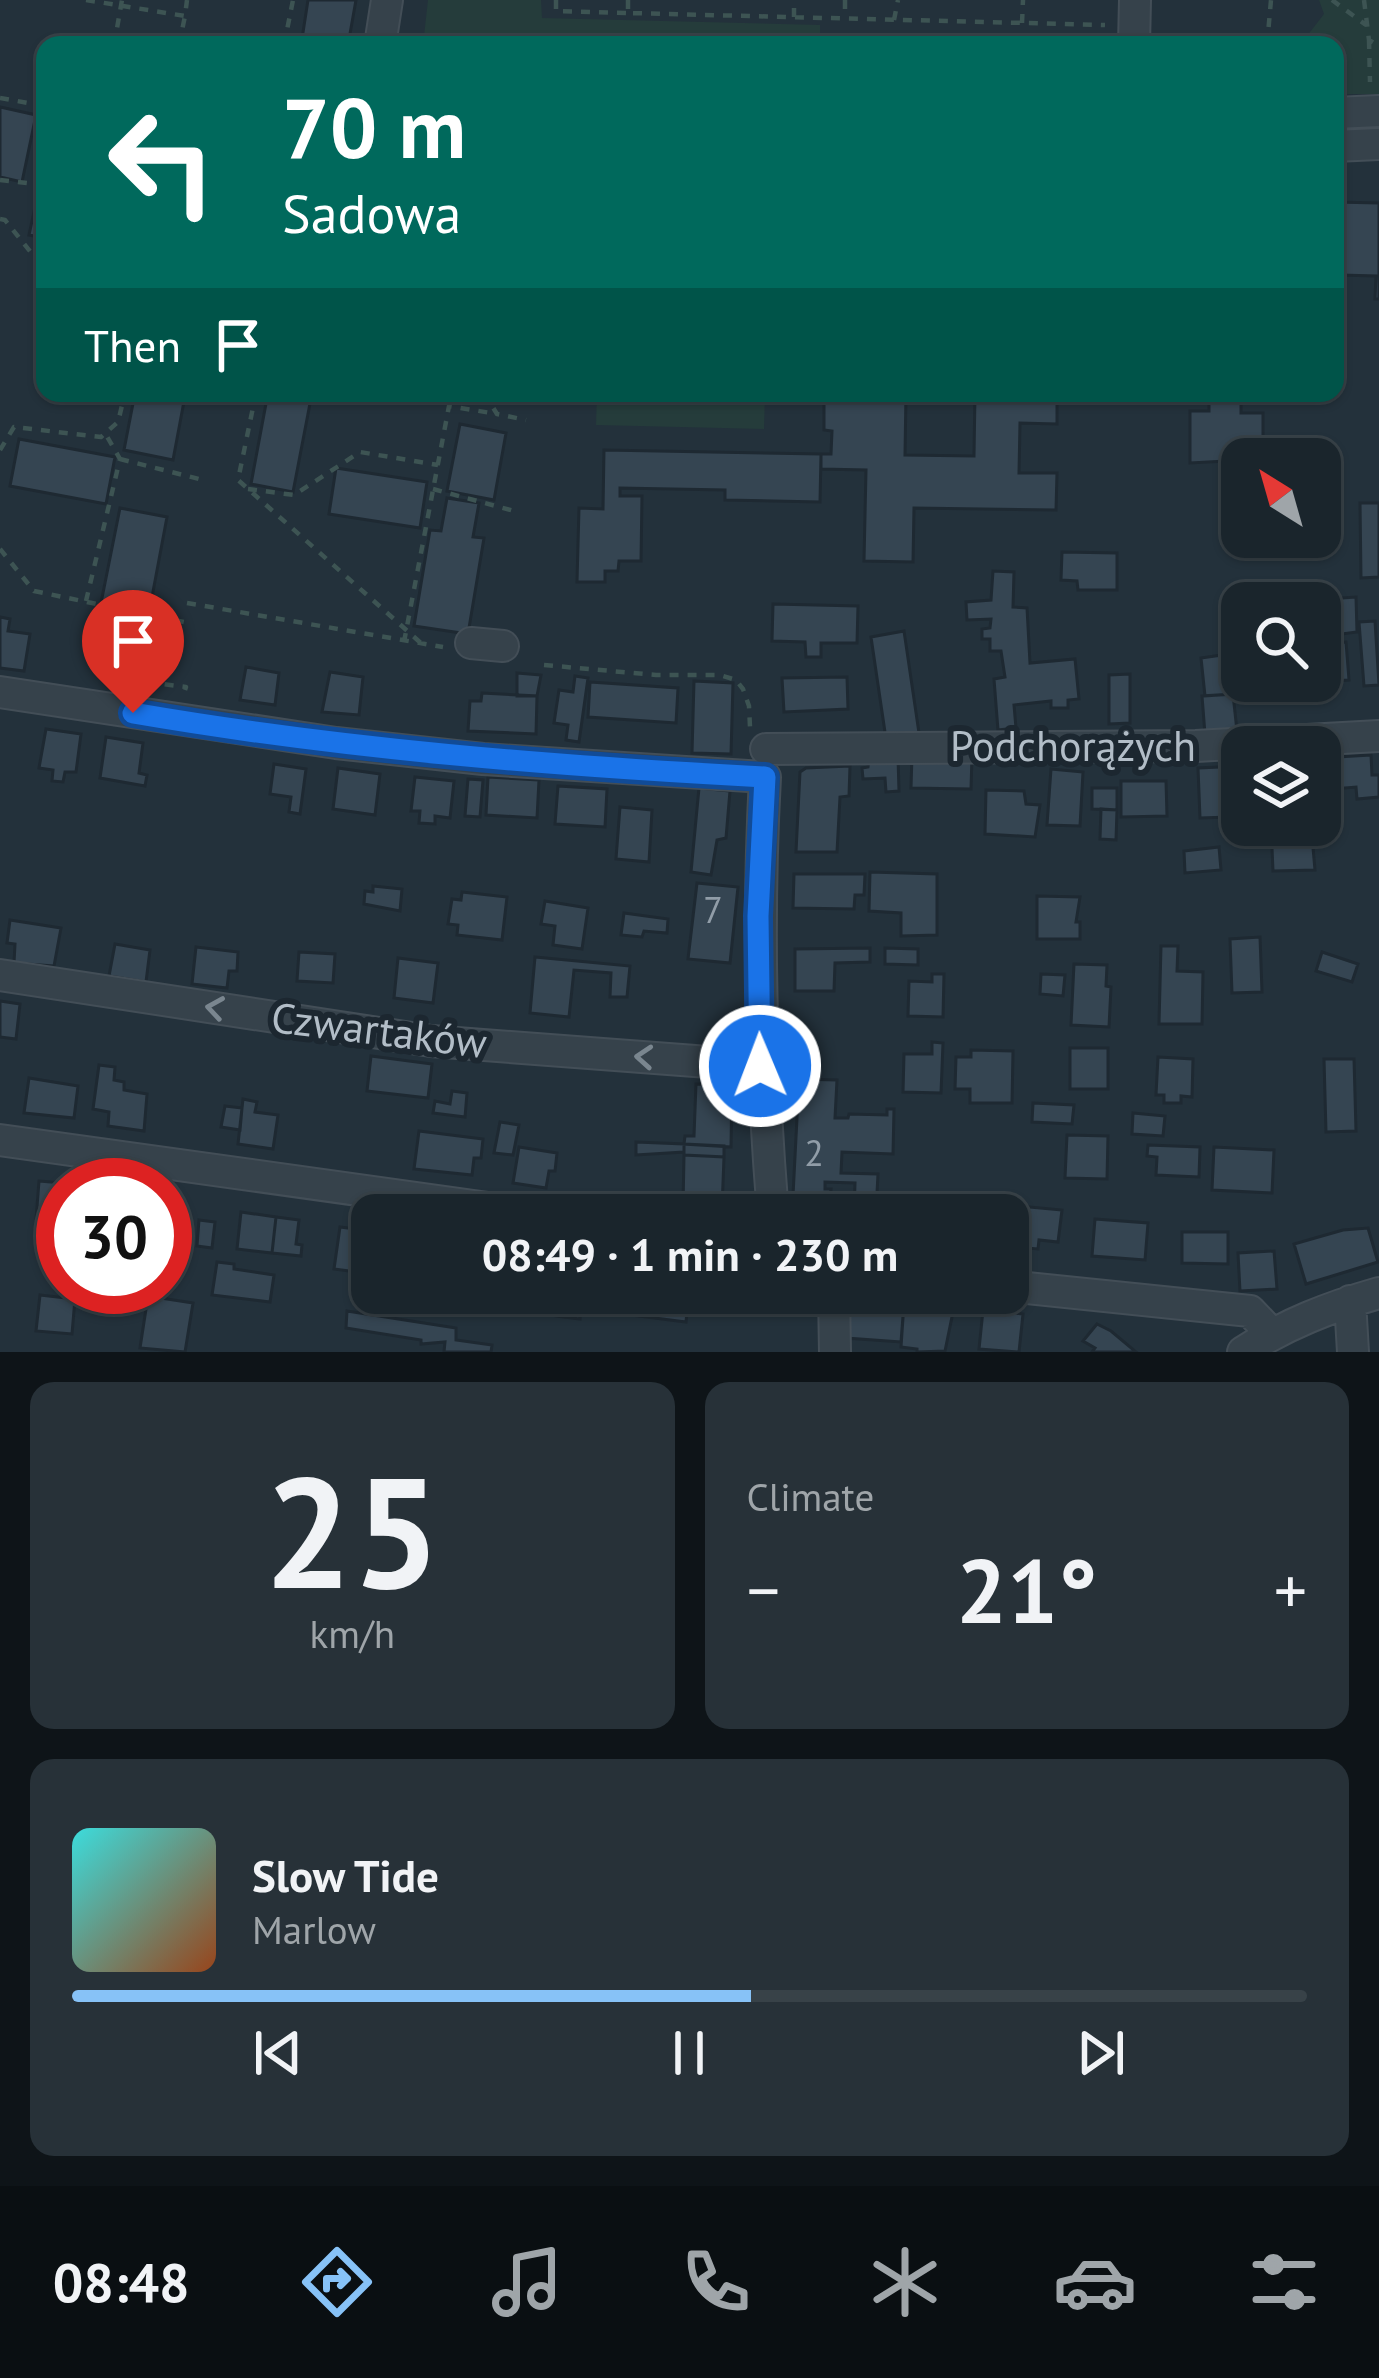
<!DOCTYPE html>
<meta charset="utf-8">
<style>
:root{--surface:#1a252c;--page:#273138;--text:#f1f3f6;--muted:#9fa5a9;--line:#384248;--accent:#87c2f7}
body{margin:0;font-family:"PT Sans",sans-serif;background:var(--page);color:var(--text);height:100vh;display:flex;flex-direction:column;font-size:45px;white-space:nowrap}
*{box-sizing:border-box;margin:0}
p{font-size:39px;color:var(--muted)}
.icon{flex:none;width:66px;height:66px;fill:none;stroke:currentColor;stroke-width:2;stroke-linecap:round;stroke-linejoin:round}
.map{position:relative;height:1352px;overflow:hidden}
.sheet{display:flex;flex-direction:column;gap:30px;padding:30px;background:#0e1418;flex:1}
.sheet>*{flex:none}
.hud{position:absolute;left:36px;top:36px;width:1308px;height:366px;border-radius:24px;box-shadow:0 3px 9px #0004,0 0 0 3px var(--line);background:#00695c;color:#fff;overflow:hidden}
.needle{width:78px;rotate:323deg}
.buttons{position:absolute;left:1221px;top:438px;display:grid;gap:24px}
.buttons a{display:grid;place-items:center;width:120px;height:120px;border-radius:24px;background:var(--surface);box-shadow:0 3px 9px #0004,0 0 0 3px var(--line);font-size:60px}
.speed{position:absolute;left:36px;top:1158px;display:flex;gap:24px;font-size:60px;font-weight:700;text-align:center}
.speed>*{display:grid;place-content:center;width:156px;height:156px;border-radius:50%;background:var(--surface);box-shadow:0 3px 9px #0004,0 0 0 3px var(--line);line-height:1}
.speed .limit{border:18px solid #d22;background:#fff;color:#111}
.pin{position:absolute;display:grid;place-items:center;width:102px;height:102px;color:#fff;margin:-123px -51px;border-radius:50% 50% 50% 0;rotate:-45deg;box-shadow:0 0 12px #0007}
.pin .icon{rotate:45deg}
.me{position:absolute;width:132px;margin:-66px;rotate:359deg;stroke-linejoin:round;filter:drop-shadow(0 0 9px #0008)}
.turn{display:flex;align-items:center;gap:42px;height:252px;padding:0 48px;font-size:54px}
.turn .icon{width:156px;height:156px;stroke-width:2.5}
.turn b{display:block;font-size:84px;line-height:102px}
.then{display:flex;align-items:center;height:114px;padding:0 48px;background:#0003;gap:24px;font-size:45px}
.big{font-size:90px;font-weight:700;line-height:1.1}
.sheet .tile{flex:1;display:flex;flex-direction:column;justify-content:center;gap:18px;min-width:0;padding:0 42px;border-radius:24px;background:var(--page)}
.sheet .dial{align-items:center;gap:0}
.dial b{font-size:156px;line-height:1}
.song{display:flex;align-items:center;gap:36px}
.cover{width:144px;height:144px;border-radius:18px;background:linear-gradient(135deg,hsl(180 70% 55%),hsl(20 70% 35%))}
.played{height:12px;border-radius:6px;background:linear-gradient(90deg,var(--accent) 55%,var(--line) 55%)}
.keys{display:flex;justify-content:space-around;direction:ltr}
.heat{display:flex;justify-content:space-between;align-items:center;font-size:66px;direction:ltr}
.sheet .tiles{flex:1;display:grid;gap:30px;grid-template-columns:1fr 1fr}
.tile:last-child{grid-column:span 2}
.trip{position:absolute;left:351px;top:1194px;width:678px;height:120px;border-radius:24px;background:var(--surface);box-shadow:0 3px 9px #0004,0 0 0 3px var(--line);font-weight:700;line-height:120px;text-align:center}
.dock{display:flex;height:192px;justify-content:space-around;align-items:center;background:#0a0f12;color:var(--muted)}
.dock .icon{width:84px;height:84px}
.dock .on{color:var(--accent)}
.dock b{font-size:54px;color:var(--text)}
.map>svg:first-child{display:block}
.green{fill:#253c3b}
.building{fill:#354552;stroke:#1e2932;stroke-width:3}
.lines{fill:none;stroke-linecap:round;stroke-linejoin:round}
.minor-casing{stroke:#434e57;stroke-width:34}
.path{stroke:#3d5453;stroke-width:4.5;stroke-dasharray:9 9;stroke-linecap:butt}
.minor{stroke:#36424b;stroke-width:30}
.oneway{stroke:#7a868f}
.route-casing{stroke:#114b97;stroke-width:30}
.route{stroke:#1a73e8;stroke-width:21}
.labels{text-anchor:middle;stroke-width:12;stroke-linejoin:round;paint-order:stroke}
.number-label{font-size:36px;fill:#919da8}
.street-label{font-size:42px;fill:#b2bdc7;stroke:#1c2730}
</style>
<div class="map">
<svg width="1379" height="1352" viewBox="0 0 1379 1352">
<rect width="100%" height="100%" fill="#23313b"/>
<!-- green -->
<path class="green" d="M 428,0 L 541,0 L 542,18 L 820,25 L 820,45 L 423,45 Z
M 1319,0 L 1379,0 L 1379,94 L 1346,94 L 1335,88 L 1335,45 L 1300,45 L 1324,14 Z
M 597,393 L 765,393 L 764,429 L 596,425 Z"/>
<!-- building -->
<path class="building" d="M 308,0 L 356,0 L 348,45 L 296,45 L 298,38 L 302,39 Z
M 0,107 L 36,115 L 22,182 L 0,177 Z
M 39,189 L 45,190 L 45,238 L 29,235 Z
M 1335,202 L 1379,203 L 1379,299 L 1375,299 L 1376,276 L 1341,275 L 1339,332 L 1335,332 Z
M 135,393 L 185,396 L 173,460 L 124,450 Z
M 268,393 L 312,393 L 293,492 L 251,484 Z
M 824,393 L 906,393 L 905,455 L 974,456 L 975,393 L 1057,393 L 1057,424 L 1020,423 L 1019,473 L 1057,473 L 1056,510 L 914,508 L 913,562 L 864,561 L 866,470 L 821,469 L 821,454 L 831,454 L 832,431 L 824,430 Z
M 1209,393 L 1241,393 L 1241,413 L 1263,413 L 1263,459 L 1190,463 L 1190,411 L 1209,411 Z
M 460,424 L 506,433 L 494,500 L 447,491 Z
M 19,439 L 115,457 L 106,504 L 10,486 Z
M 604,450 L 821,454 L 820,502 L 725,500 L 725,490 L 620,488 L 620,496 L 642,496 L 641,561 L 619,561 L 618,571 L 605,571 L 605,582 L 577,582 L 579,508 L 603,509 Z
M 336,468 L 427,482 L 420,528 L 329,514 Z
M 447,498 L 479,503 L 473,537 L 484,538 L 468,634 L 414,626 L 430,530 L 441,531 Z
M 1360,503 L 1379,503 L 1379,577 L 1361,578 Z
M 120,508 L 167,517 L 149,613 L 101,603 Z
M 1062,552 L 1117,553 L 1117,590 L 1078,590 L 1077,581 L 1061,580 Z
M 993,571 L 1014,572 L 1013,607 L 1027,608 L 1030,663 L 1075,659 L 1079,699 L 1068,700 L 1068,708 L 1051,708 L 1051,701 L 1014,705 L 1016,728 L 998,730 L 994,679 L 1005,677 L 1001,651 L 990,651 L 990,639 L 982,639 L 982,629 L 990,628 L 991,619 L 967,620 L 966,602 L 991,600 Z
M 1356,597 L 1357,632 L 1326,636 L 1326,643 L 1346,642 L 1349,680 L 1285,684 L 1320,681 L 1320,603 L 1312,600 Z
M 773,604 L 858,606 L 857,643 L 821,643 L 821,657 L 806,657 L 805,642 L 772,641 Z
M 0,617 L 10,619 L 8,631 L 30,634 L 24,671 L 0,668 Z
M 1375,621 L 1379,685 L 1364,686 L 1359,622 Z
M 904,631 L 919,733 L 886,739 L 871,637 Z
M 1222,655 L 1224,666 L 1228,666 L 1233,694 L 1205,696 L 1201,658 Z
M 246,667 L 279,673 L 275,705 L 240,700 Z
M 330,672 L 363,677 L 359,715 L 322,712 Z
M 517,673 L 541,675 L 537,696 L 517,696 Z
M 1130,674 L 1130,723 L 1109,724 L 1109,675 Z
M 575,676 L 588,678 L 579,742 L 566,740 L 568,725 L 554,723 L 559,690 L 573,692 Z
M 847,677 L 848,709 L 784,712 L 782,678 Z
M 694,681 L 733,683 L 731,754 L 692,753 Z
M 590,682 L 678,688 L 676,723 L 588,717 Z
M 482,693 L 537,696 L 536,734 L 468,731 L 470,701 L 481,701 Z
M 1233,694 L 1237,731 L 1205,734 L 1202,696 Z
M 46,729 L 81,734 L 76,772 L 65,772 L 63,782 L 52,781 L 53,770 L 39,768 Z
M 106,737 L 143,743 L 139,773 L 147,775 L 145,786 L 100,778 Z
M 912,755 L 972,756 L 971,789 L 911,788 Z
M 1371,755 L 1372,775 L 1379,775 L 1379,797 L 1357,799 L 1356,787 L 1320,790 L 1320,758 Z
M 898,757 L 899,791 L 886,792 L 885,778 L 863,779 L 862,768 L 868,767 L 869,759 Z
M 274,764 L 306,769 L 300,814 L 289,812 L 291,797 L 270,794 Z
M 850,766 L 849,796 L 840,797 L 837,852 L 796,852 L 800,772 L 806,768 Z
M 1242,766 L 1242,802 L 1229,802 L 1230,817 L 1200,818 L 1198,768 Z
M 338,768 L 380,774 L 375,815 L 333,809 Z
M 1051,769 L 1083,772 L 1080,826 L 1047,825 Z
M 415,777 L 454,781 L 450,818 L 435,816 L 435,824 L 419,823 L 420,811 L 411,811 Z
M 488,777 L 539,780 L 537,818 L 486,815 Z
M 468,779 L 483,780 L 480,817 L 465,816 Z
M 1121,781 L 1166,781 L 1167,816 L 1121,817 Z
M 558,786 L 607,789 L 605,827 L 555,824 Z
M 699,788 L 730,791 L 726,838 L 717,840 L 711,875 L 691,872 Z
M 1092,788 L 1117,788 L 1117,810 L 1092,809 Z
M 986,790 L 1024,791 L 1026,804 L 1040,805 L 1035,837 L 985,834 Z
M 620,807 L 652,810 L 649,862 L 616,859 Z
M 1101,809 L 1117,810 L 1116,840 L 1100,839 Z
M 1271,825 L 1311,825 L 1315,870 L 1273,871 Z
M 1219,847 L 1221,870 L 1185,873 L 1184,851 Z
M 870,872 L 937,874 L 937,935 L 901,936 L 901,913 L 869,911 Z
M 794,874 L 865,874 L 864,895 L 855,895 L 854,909 L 793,908 Z
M 697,883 L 738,887 L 730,963 L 688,959 Z
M 373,886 L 402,889 L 400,911 L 364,904 L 365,891 L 373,892 Z
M 462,892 L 507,897 L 502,940 L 457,935 L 458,925 L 448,924 L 452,899 L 461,900 Z
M 1037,896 L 1080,897 L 1076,922 L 1080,922 L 1080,939 L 1037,939 Z
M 545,901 L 588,908 L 582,949 L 553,945 L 555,926 L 541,924 Z
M 624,913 L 668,919 L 667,933 L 644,931 L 642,937 L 621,935 Z
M 10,920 L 61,928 L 54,966 L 14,963 L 15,944 L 7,943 Z
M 1260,937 L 1262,992 L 1232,993 L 1230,939 Z
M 115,944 L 150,950 L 146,982 L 109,976 Z
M 1161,946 L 1178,946 L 1177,971 L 1203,972 L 1202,1024 L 1159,1024 Z
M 196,947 L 238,952 L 237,971 L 229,971 L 227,988 L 192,984 Z
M 870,948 L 870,962 L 835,963 L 834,991 L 795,991 L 795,949 Z
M 885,948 L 918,949 L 918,965 L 885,964 Z
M 299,952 L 335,954 L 333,983 L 297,981 Z
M 1322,952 L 1358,964 L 1352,982 L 1316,971 Z
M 535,957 L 630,966 L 627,997 L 610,997 L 611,973 L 574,970 L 569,1017 L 530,1013 Z
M 398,958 L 438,963 L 433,1003 L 394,998 Z
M 1074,964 L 1107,965 L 1106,986 L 1111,987 L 1109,1027 L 1071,1025 Z
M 932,974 L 944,974 L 943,1017 L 908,1016 L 909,981 L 932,982 Z
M 1041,974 L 1065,975 L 1063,996 L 1040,994 Z
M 0,1001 L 20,1004 L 16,1039 L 0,1037 Z
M 932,1042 L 943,1043 L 941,1093 L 903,1092 L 904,1054 L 932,1054 Z
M 1070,1048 L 1108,1048 L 1108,1089 L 1070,1089 Z
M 971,1050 L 1013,1051 L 1012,1103 L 970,1103 L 970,1089 L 955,1089 L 956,1057 L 971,1057 Z
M 371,1056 L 432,1064 L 428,1098 L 367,1091 Z
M 1158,1057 L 1193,1059 L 1192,1097 L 1181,1096 L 1181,1103 L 1164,1103 L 1164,1095 L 1156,1095 Z
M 1324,1059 L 1354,1059 L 1356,1131 L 1326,1132 Z
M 99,1065 L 115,1067 L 114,1080 L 124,1082 L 124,1090 L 147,1094 L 144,1131 L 108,1126 L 109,1112 L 93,1109 Z
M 29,1078 L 78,1086 L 74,1118 L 24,1113 Z
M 799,1079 L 837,1080 L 835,1118 L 848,1118 L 849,1114 L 887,1115 L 887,1109 L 894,1109 L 893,1154 L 842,1152 L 841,1173 L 878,1174 L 877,1193 L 960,1196 L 959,1215 L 854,1215 L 855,1183 L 825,1182 L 825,1189 L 831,1189 L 830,1199 L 824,1198 L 823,1215 L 792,1215 Z
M 696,1084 L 732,1085 L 731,1147 L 684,1144 L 685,1136 L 694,1136 Z
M 452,1091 L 467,1093 L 465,1117 L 433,1113 L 435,1101 L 450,1104 Z
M 243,1099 L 257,1102 L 255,1112 L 278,1115 L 273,1149 L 238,1144 Z
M 1033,1103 L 1074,1105 L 1072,1124 L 1032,1122 Z
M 225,1106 L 242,1108 L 240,1130 L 221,1127 Z
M 1133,1113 L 1165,1116 L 1163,1136 L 1132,1134 Z
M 500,1122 L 519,1125 L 513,1155 L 494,1153 Z
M 419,1131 L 483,1139 L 481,1158 L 474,1158 L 472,1175 L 414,1169 Z
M 1067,1135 L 1108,1136 L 1107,1179 L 1065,1178 Z
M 636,1142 L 684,1144 L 684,1152 L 636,1155 Z
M 684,1144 L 724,1146 L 724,1157 L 684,1155 Z
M 1148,1145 L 1200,1147 L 1199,1177 L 1156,1175 L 1157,1157 L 1147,1156 Z
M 519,1147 L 557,1153 L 555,1171 L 549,1171 L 546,1188 L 513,1183 Z
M 1214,1147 L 1274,1150 L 1272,1193 L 1212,1190 Z
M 684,1155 L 724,1157 L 722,1209 L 683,1207 Z
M 39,1181 L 75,1184 L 63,1185 L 63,1235 L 35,1233 Z
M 165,1201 L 181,1203 L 177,1239 L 165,1238 Z
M 1008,1205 L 1062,1210 L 1058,1242 L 1039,1240 L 1038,1249 L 1026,1248 L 1027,1239 L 1008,1237 Z
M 241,1212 L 276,1217 L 272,1253 L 237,1249 Z
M 276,1217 L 299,1220 L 296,1244 L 302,1245 L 301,1256 L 272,1253 Z
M 1095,1219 L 1148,1223 L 1145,1260 L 1092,1256 Z
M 199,1220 L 215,1222 L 212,1248 L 197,1246 Z
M 340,1227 L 372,1231 L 372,1274 L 334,1269 Z
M 1368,1228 L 1378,1262 L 1306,1284 L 1294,1244 L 1343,1230 Z
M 1182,1232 L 1228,1232 L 1228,1264 L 1182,1263 Z
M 1274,1251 L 1277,1289 L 1240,1291 L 1238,1253 Z
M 217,1262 L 234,1264 L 234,1269 L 274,1275 L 270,1302 L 212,1295 Z
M 538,1293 L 567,1293 L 564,1317 L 550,1315 L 551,1303 L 537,1301 Z
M 567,1293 L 596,1293 L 594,1307 L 581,1306 L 580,1319 L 564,1317 Z
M 633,1293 L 689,1293 L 686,1322 L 631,1315 Z
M 40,1295 L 75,1299 L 72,1334 L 36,1331 Z
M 148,1296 L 193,1303 L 185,1352 L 140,1348 Z
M 849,1299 L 904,1303 L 901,1342 L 846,1338 Z
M 904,1303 L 954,1307 L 945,1351 L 917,1352 L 917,1349 L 901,1347 Z
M 983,1310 L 1023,1314 L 1019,1352 L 979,1349 Z
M 347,1311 L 456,1328 L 456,1340 L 492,1345 L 491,1352 L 444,1352 L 445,1342 L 421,1344 L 421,1340 L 346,1328 Z
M 1097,1324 L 1111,1331 L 1136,1352 L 1092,1352 L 1095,1348 L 1083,1341 Z"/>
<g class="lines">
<defs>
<path id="minor" d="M 380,45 L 387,0
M 1134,45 L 1135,0
M 1335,113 L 1379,111
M 1335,146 L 1379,144
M 471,643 L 503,646
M 0,692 L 336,743 L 483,759 L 765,777 C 757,927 761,1065 773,1215
M 766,749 L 1196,746 L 1379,736
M 0,975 L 431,1041 L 761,1066
M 0,1140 L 537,1215
M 1008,1286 L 1250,1311 L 1271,1333
M 834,1293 L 835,1352
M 1350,1301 L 1353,1352
M 1243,1352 C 1286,1324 1330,1307 1379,1293"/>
</defs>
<!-- minor casing -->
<use href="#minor" class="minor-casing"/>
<!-- path -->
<path class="path" d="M 86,0 L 185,16 L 187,0
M 556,0 L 556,11 L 628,13
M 628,0 L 628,13 L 1105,25
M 845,0 L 845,18
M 1332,0 L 1366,25
M 1364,0 L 1369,40 L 1379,46
M 794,17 L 794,0
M 894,20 L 898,0
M 1022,23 L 1023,0
M 1369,40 L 1370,82
M 114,45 L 122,0
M 179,45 L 185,16
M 284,45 L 293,0
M 1267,45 L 1271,0
M 0,98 L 45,106
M 0,180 L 45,185
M 0,219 L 5,220 L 45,270
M 212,393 L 222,395
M 256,393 L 238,480 L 422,644
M 484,393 L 497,414 L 526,420
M 0,450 L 14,427 L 101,437 L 118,422 L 125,393
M 120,459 L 207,481
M 248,489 L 294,495 L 360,452 L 438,465
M 433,489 L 518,512
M 0,549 L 34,591 L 184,622
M 86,601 L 120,459 L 105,433
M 187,603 L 443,647
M 404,642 L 449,406 L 497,414
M 544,665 L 656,675 L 720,675 L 736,680 L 743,689 L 749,706 L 750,727
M 152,690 L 154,683 L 186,687 L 185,690"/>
<!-- minor -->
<use href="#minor" class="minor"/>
</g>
<!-- one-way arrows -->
<defs><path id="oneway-chevron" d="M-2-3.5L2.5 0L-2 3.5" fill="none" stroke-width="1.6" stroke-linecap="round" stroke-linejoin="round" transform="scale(3)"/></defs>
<g class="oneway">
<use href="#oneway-chevron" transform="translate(215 1008) rotate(-171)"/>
<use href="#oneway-chevron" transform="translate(644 1057) rotate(-176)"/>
</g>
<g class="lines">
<defs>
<path id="route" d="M 133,713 C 342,749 553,766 765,777 L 758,916 L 760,1066"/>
</defs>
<!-- route casing -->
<use href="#route" class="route-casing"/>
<!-- route -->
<use href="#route" class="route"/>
</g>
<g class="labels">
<!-- number labels -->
<g class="number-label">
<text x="713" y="923">7</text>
<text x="814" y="1166">2</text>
</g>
<!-- street labels -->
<g class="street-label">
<text x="1073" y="761">Podchorążych</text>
<text transform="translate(379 1030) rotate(7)" y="15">Czwartaków</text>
</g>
</g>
</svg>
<div class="buttons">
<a><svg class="needle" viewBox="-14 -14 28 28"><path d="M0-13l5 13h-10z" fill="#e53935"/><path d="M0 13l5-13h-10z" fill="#9fa5a9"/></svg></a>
<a><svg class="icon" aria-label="search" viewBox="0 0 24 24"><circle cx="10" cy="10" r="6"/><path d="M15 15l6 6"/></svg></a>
<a><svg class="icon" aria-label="layers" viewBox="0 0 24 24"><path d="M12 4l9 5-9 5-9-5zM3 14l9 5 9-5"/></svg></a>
</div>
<div class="speed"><div class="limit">30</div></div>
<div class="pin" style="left:133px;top:713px;background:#d93025"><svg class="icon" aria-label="arrive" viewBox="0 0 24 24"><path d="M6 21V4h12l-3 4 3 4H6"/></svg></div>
<svg class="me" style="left:760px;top:1066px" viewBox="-20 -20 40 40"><circle r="17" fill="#1a73e8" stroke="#fff" stroke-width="3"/><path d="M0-11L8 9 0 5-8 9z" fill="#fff"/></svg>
<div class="trip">08:49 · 1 min · 230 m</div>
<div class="hud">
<div class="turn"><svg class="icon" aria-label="left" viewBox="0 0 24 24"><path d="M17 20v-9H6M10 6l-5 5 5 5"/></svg><div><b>70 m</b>Sadowa</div></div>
<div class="then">Then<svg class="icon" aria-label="arrive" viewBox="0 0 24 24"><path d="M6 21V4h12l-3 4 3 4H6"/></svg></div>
</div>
</div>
<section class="sheet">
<div class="tiles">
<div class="tile dial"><b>25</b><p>km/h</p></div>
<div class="tile"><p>Climate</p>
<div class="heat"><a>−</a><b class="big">21°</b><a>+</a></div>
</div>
<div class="tile">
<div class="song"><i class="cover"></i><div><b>Slow Tide</b><p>Marlow</p></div></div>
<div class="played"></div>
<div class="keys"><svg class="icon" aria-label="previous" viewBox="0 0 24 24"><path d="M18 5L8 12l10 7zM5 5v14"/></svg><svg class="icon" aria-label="pause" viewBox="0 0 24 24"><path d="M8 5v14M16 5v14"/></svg><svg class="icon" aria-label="next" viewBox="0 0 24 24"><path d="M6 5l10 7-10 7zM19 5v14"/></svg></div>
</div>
</div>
</section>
<nav class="dock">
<b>08:48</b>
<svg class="icon on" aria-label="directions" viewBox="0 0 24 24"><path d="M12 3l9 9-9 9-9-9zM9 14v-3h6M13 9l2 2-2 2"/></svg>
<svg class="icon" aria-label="music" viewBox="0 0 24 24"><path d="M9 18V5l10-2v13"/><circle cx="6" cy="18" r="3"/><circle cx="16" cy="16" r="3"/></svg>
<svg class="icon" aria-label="phone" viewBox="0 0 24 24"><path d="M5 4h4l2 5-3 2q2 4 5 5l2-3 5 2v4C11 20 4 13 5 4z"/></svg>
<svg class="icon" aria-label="climate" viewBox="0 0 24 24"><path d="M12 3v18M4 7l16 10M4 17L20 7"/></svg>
<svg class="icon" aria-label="car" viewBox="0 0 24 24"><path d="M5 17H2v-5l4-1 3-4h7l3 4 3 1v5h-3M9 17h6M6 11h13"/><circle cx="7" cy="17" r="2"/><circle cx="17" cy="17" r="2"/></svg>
<svg class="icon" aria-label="filters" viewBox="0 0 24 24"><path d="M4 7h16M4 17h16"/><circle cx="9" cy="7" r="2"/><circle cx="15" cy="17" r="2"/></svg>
</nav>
